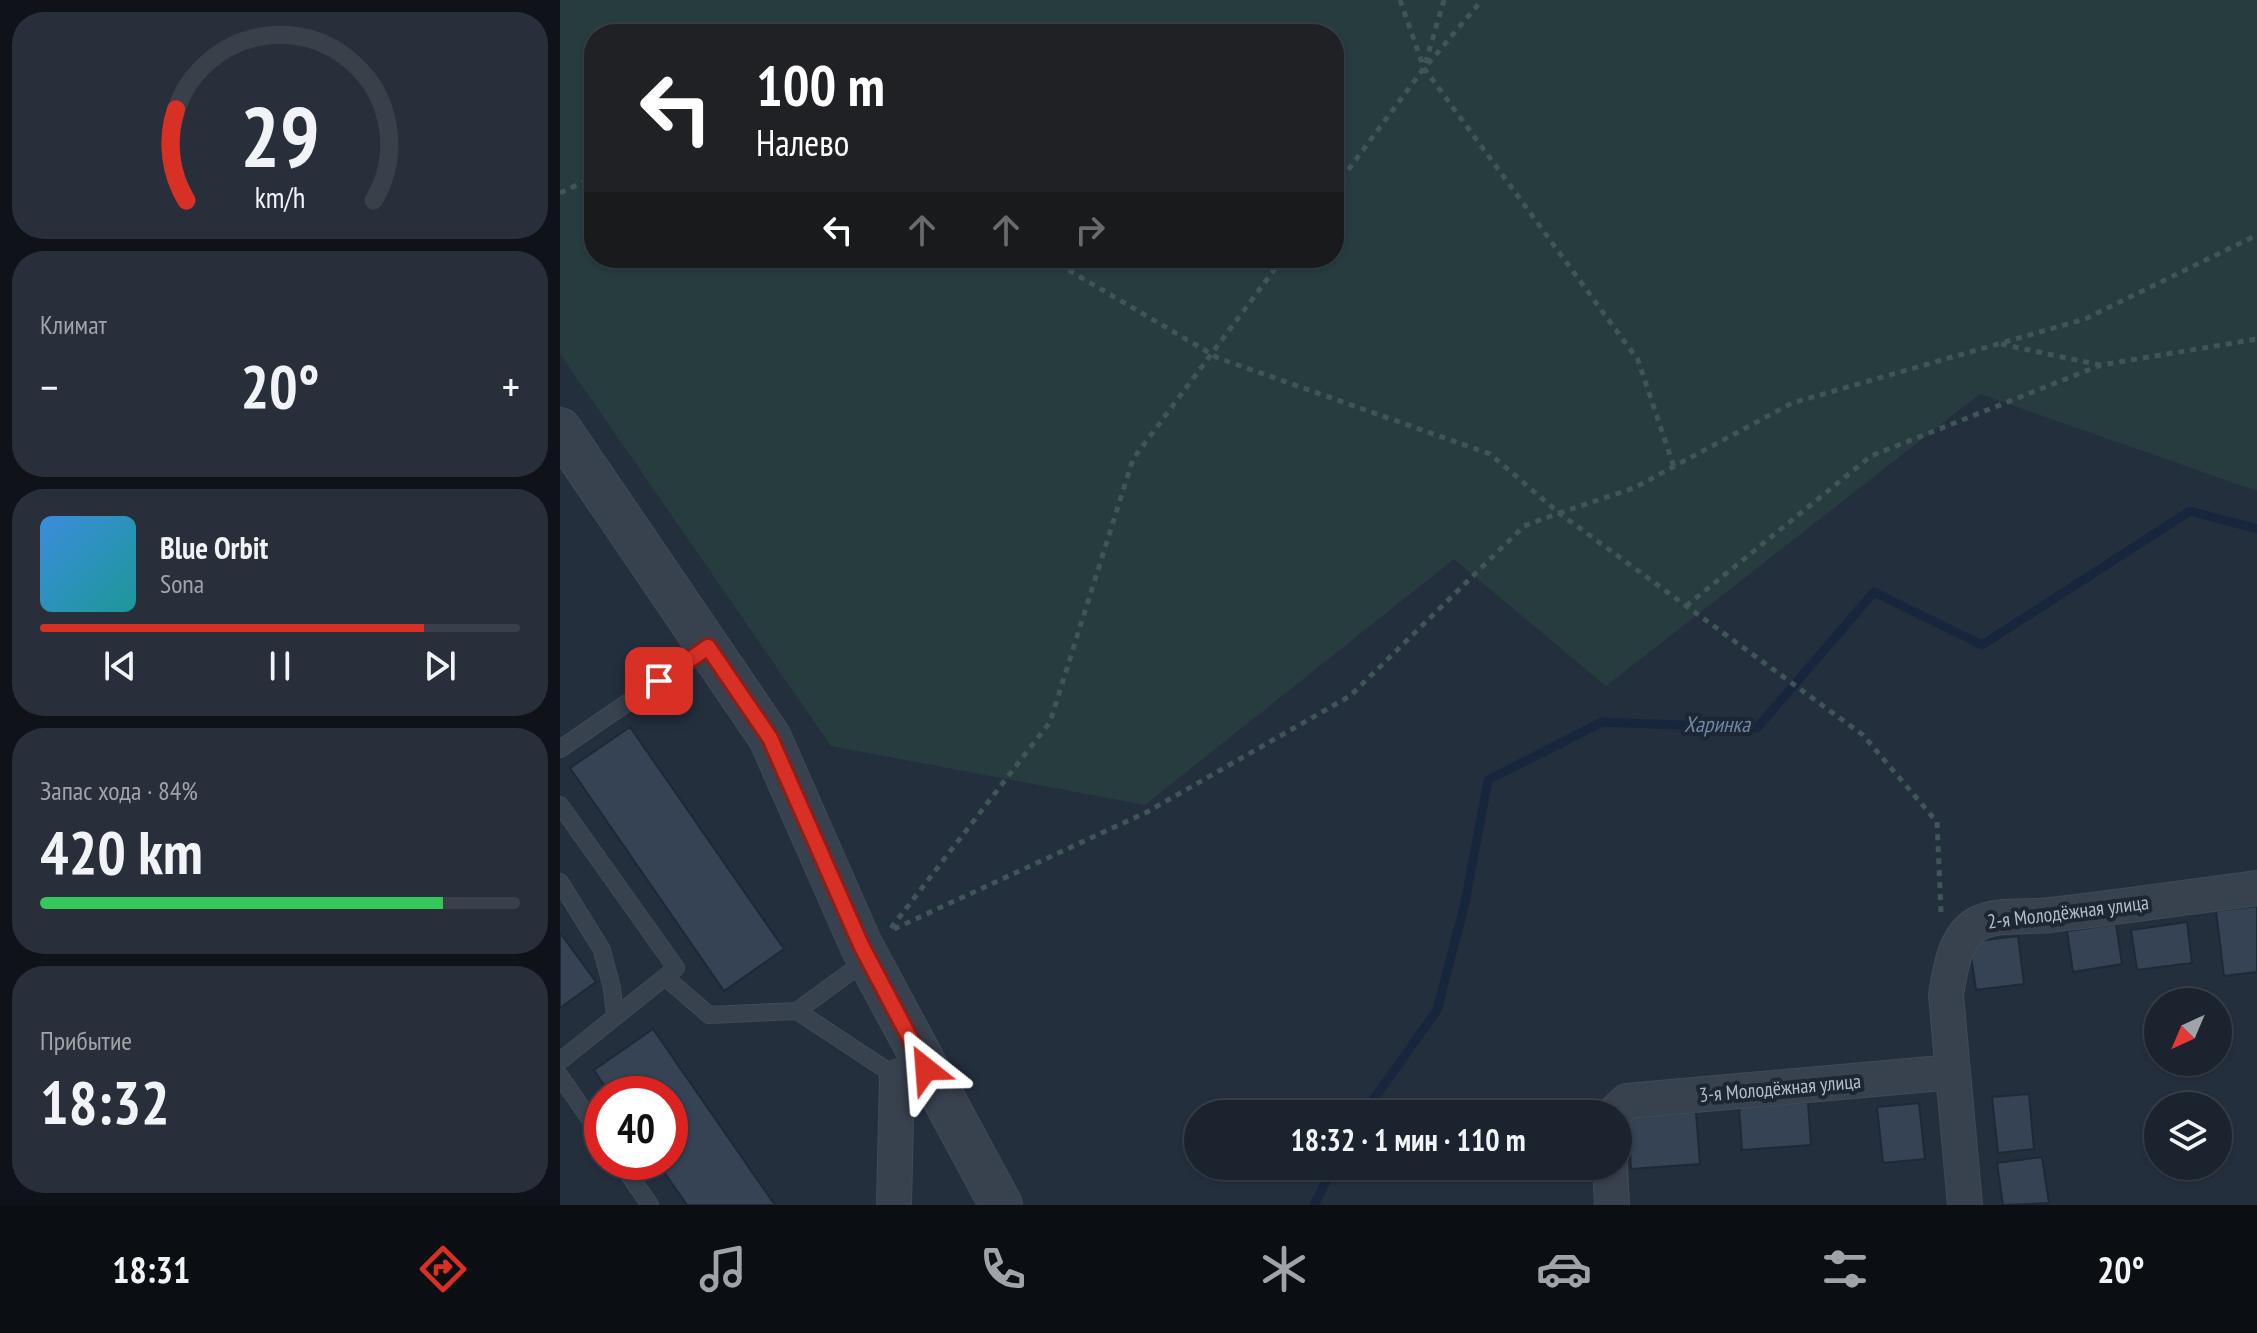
<!DOCTYPE html>
<html lang="ru">
<meta charset="utf-8">
<style>
:root{--surface:#1b232e;--page:#282f3a;--text:#f1f3f6;--muted:#a0a4aa;--line:#39404a;--accent:#d93025}
body{margin:0;font-family:"PT Sans Narrow",sans-serif;background:var(--page);color:var(--text);height:100vh;display:flex;flex-direction:column;font-size:30px;white-space:nowrap}
*{box-sizing:border-box;margin:0}
p{font-size:26px;color:var(--muted)}
.icon{flex:none;width:44px;height:44px;fill:none;stroke:currentColor;stroke-width:2;stroke-linecap:round;stroke-linejoin:round}
.map{position:relative;flex:1;overflow:hidden}
.drawer{display:flex;flex-direction:column;gap:12px;padding:12px;background:#0f1319;width:560px}
.drawer>*{flex:none}
.guide{position:absolute;left:24px;top:24px;width:760px;height:244px;border-radius:32px;box-shadow:0 2px 6px #0004,0 0 0 2px var(--line);background:#202124;color:#fff;overflow:hidden}
.needle{width:52px;rotate:224deg}
.buttons{position:absolute;left:1584px;top:988px;display:grid;gap:16px}
.buttons a{display:grid;place-items:center;width:88px;height:88px;border-radius:50%;background:var(--surface);box-shadow:0 2px 6px #0004,0 0 0 2px var(--line);font-size:40px}
.speed{position:absolute;left:24px;top:1076px;display:flex;gap:16px;font-size:40px;font-weight:700;text-align:center}
.speed>*{display:grid;place-content:center;width:104px;height:104px;border-radius:50%;background:var(--surface);box-shadow:0 2px 6px #0004,0 0 0 2px var(--line);line-height:1}
.speed .limit{border:12px solid #d22;background:#fff;color:#111}
.pin{position:absolute;display:grid;place-items:center;width:68px;height:68px;color:#fff;margin:-34px;border-radius:16px;box-shadow:0 4px 12px #0006}
.me{position:absolute;width:88px;margin:-44px;rotate:332deg;stroke-linejoin:round;filter:drop-shadow(0 0 6px #0008)}
.turn{display:flex;align-items:center;gap:28px;height:168px;padding:0 40px;font-size:36px}
.turn .icon{width:104px;height:104px;stroke-width:2.5}
.turn b{display:block;font-size:56px;line-height:68px}
.lanes{display:flex;align-items:center;height:76px;padding:0 40px;background:#0003;justify-content:center;gap:40px;direction:ltr}
.lanes .off{opacity:.35}
.big{font-size:60px;font-weight:700;line-height:1.1}
.drawer .widget{flex:1;display:flex;flex-direction:column;justify-content:center;gap:12px;min-width:0;padding:0 28px;border-radius:32px;background:var(--page)}
.drawer .dial{align-items:center;gap:0}
.dial svg{height:208px;overflow:visible;fill:none;stroke:var(--line);stroke-width:7;stroke-linecap:round;text-anchor:middle}
.dial text{fill:var(--text);stroke:none}
.song{display:flex;align-items:center;gap:24px}
.cover{width:96px;height:96px;border-radius:12px;background:linear-gradient(135deg,hsl(210 70% 55%),hsl(180 70% 35%))}
.played{height:8px;border-radius:4px;background:linear-gradient(90deg,var(--accent) 80%,var(--line) 80%)}
.keys{display:flex;justify-content:space-around;direction:ltr}
.heat{display:flex;justify-content:space-between;align-items:center;font-size:44px;direction:ltr}
.charge{height:12px;border-radius:6px;background:linear-gradient(90deg,#34c759 84%,var(--line) 0)}
.trip{position:absolute;left:624px;top:1100px;width:448px;height:80px;border-radius:40px;background:var(--surface);box-shadow:0 2px 6px #0004,0 0 0 2px var(--line);font-weight:700;line-height:80px;text-align:center}
.tabs{display:flex;height:128px;justify-content:space-around;align-items:center;background:#0b0e12;color:var(--muted)}
.tabs .icon{width:56px;height:56px}
.tabs .active{color:var(--accent)}
.tabs b{font-size:36px;color:var(--text)}
main{display:flex;flex:1;min-height:0}
.map>svg:first-child{display:block}
.green{fill:#263c3f;fill-rule:evenodd}
.lines{fill:none;stroke-linecap:round;stroke-linejoin:round}
.stream{stroke:#17263c;stroke-width:9}
.building{fill:#364354;stroke:#1f2835;stroke-width:2}
.service-casing{stroke:#414a57;stroke-width:18}
.minor-casing{stroke:#414a57;stroke-width:36}
.tertiary-casing{stroke:#414a57;stroke-width:44}
.path{stroke:#3f5557;stroke-width:5;stroke-dasharray:6 6;stroke-linecap:butt}
.service{stroke:#38414e;stroke-width:16}
.minor{stroke:#38414e;stroke-width:34}
.tertiary{stroke:#38414e;stroke-width:42}
.route-casing{stroke:#8d1f18;stroke-width:20}
.route{stroke:#d93025;stroke-width:14}
.labels{text-anchor:middle;stroke-width:8;stroke-linejoin:round;paint-order:stroke}
.street-label{font-size:20px;fill:#b4bcc9;stroke:#1d2633}
.water-label{font-size:22px;font-style:italic;fill:#6d86a8;stroke:#1d2633}
</style>
<main>
<section class="drawer">
<div class="widget dial"><svg viewBox="0 0 100 80">
<path d="M14 69A42 42 0 1 1 86 69"/>
<path d="M14 69A42 42 0 0 1 10 34" stroke="#d93025"/>
<text x="50" y="56" font-size="32" font-weight="700">29</text>
<text x="50" y="72" font-size="11">km/h</text>
</svg></div>
<div class="widget"><p>Климат</p>
<div class="heat"><a>−</a><b class="big">20°</b><a>+</a></div>
</div>
<div class="widget">
<div class="song"><i class="cover"></i><div><b>Blue Orbit</b><p>Sona</p></div></div>
<div class="played"></div>
<div class="keys"><svg class="icon" aria-label="previous" viewBox="0 0 24 24"><path d="M18 5L8 12l10 7zM5 5v14"/></svg><svg class="icon" aria-label="pause" viewBox="0 0 24 24"><path d="M8 5v14M16 5v14"/></svg><svg class="icon" aria-label="next" viewBox="0 0 24 24"><path d="M6 5l10 7-10 7zM19 5v14"/></svg></div>
</div>
<div class="widget"><p>Запас хода · 84%</p><b class="big">420 km</b><div class="charge"></div></div>
<div class="widget"><p>Прибытие</p><b class="big">18:32</b></div>
</section>
<div class="map">
<svg width="1697" height="1205" viewBox="0 0 1697 1205">
<rect width="100%" height="100%" fill="#242f3e"/>
<!-- green -->
<path class="green" d="M 0,0 L 1697,0 L 1697,491 L 1420,394 L 1046,686 L 894,559 L 585,805 L 271,746 L 0,354 ZM 34,34 L 774,34 L 774,258 L 34,258 Z"/>
<g class="lines">
<!-- stream -->
<path class="stream" d="M 803,1114 L 877,1010 L 905,903 L 928,780 L 1042,722 L 1197,728 L 1314,592 L 1422,645 L 1630,511 L 1697,529
M 754,1205 L 774,1166"/>
</g>
<!-- building -->
<path class="building" d="M 70,727 L 224,949 L 164,991 L 10,768 Z
M 1697,906 L 1697,972 L 1664,976 L 1656,911 Z
M 1627,922 L 1632,963 L 1577,970 L 1571,930 Z
M 1556,924 L 1562,964 L 1513,972 L 1507,931 Z
M 1,934 L 36,982 L 0,1008 L 0,935 Z
M 1458,936 L 1464,984 L 1416,990 L 1409,942 Z
M 93,1029 L 215,1205 L 127,1205 L 97,1162 L 110,1162 L 110,1094 L 50,1094 L 34,1070 Z
M 1469,1094 L 1474,1149 L 1438,1153 L 1432,1097 Z
M 1248,1102 L 1251,1145 L 1182,1150 L 1179,1107 Z
M 1359,1103 L 1365,1159 L 1323,1163 L 1317,1107 Z
M 1136,1112 L 1140,1164 L 1071,1169 L 1068,1116 Z
M 1482,1157 L 1489,1203 L 1443,1205 L 1437,1163 Z"/>
<g class="lines">
<defs>
<path id="service" d="M 0,749 L 147,648
M 0,805 L 116,968 L 105,977
M 0,882 L 42,950 L 52,988 L 55,1017
M 237,1011 L 337,1077
M 0,1061 L 105,977 L 149,1015 L 237,1011 L 308,959
M 0,1076 L 42,1137
M 60,1162 L 90,1205"/>
<path id="minor" d="M 1053,1114 L 1067,1101 L 1393,1072
M 1050,1166 L 1052,1205
M 334,1205 L 337,1077 L 366,1069
M 1405,1205 L 1386,995 C 1390,972 1394,937 1417,924 C 1437,913 1468,918 1490,915 C 1559,907 1628,897 1697,888"/>
<path id="tertiary" d="M 0,429 L 210,738 L 301,945 L 441,1205"/>
</defs>
<!-- service casing -->
<use href="#service" class="service-casing"/>
<!-- minor casing -->
<use href="#minor" class="minor-casing"/>
<!-- tertiary casing -->
<use href="#tertiary" class="tertiary-casing"/>
<!-- path -->
<path class="path" d="M 840,0 L 864,68 L 1078,360 L 1114,467
M 868,64 L 922,0
M 774,189 L 864,68 L 884,0
M 0,193 L 34,177
M 488,258 L 658,358 L 930,454 L 999,513 L 1074,488 L 1232,403 L 1525,319 L 1697,235
M 1441,344 L 1540,365
M 1126,606 L 1311,456 L 1541,365 L 1697,339
M 331,928 L 490,722 L 573,459 L 723,258
M 334,929 L 587,812 L 790,696 L 964,526 L 999,513 L 1303,735 L 1377,822 L 1381,912"/>
<!-- service -->
<use href="#service" class="service"/>
<!-- minor -->
<use href="#minor" class="minor"/>
<!-- tertiary -->
<use href="#tertiary" class="tertiary"/>
</g>
<g class="lines">
<defs>
<path id="route" d="M 99,681 L 148,647 L 210,738 L 301,945 L 366,1069"/>
</defs>
<!-- route casing -->
<use href="#route" class="route-casing"/>
<!-- route -->
<use href="#route" class="route"/>
</g>
<g class="labels">
<!-- street labels -->
<g class="street-label">
<text transform="translate(1508 912) rotate(-7)" y="7">2-я Молодёжная улица</text>
<text transform="translate(1220 1088) rotate(-5)" y="7">3-я Молодёжная улица</text>
</g>
<!-- water labels -->
<g class="water-label">
<text x="1157" y="732">Харинка</text>
</g>
</g>
</svg>
<div class="buttons">
<a><svg class="needle" viewBox="-14 -14 28 28"><path d="M0-13l5 13h-10z" fill="#e53935"/><path d="M0 13l5-13h-10z" fill="#a0a4aa"/></svg></a>
<a><svg class="icon" aria-label="layers" viewBox="0 0 24 24"><path d="M12 4l9 5-9 5-9-5zM3 14l9 5 9-5"/></svg></a>
</div>
<div class="speed"><div class="limit">40</div></div>
<div class="pin" style="left:99px;top:681px;background:#d93025"><svg class="icon" aria-label="arrive" viewBox="0 0 24 24"><path d="M6 21V4h12l-3 4 3 4H6"/></svg></div>
<svg class="me" style="left:366px;top:1069px" viewBox="-20 -20 40 40"><path d="M0-17L14 15 0 8-14 15z" fill="#d93025" stroke="#fff" stroke-width="4"/></svg>
<div class="trip">18:32 · 1 мин · 110 m</div>
<div class="guide">
<div class="turn"><svg class="icon" aria-label="left" viewBox="0 0 24 24"><path d="M17 20v-9H6M10 6l-5 5 5 5"/></svg><div><b>100 m</b>Налево</div></div>
<div class="lanes"><svg class="icon" aria-label="left" viewBox="0 0 24 24"><path d="M17 20v-9H6M10 6l-5 5 5 5"/></svg><svg class="icon off" aria-label="ahead" viewBox="0 0 24 24"><path d="M12 20V5M6 11l6-6 6 6"/></svg><svg class="icon off" aria-label="ahead" viewBox="0 0 24 24"><path d="M12 20V5M6 11l6-6 6 6"/></svg><svg class="icon off" aria-label="right" viewBox="0 0 24 24"><path d="M7 20v-9h11M14 6l5 5-5 5"/></svg></div>
</div>
</div>
</main>
<nav class="tabs">
<b>18:31</b>
<svg class="icon active" aria-label="directions" viewBox="0 0 24 24"><path d="M12 3l9 9-9 9-9-9zM9 14v-3h6M13 9l2 2-2 2"/></svg>
<svg class="icon" aria-label="music" viewBox="0 0 24 24"><path d="M9 18V5l10-2v13"/><circle cx="6" cy="18" r="3"/><circle cx="16" cy="16" r="3"/></svg>
<svg class="icon" aria-label="phone" viewBox="0 0 24 24"><path d="M5 4h4l2 5-3 2q2 4 5 5l2-3 5 2v4C11 20 4 13 5 4z"/></svg>
<svg class="icon" aria-label="climate" viewBox="0 0 24 24"><path d="M12 3v18M4 7l16 10M4 17L20 7"/></svg>
<svg class="icon" aria-label="car" viewBox="0 0 24 24"><path d="M5 17H2v-5l4-1 3-4h7l3 4 3 1v5h-3M9 17h6M6 11h13"/><circle cx="7" cy="17" r="2"/><circle cx="17" cy="17" r="2"/></svg>
<svg class="icon" aria-label="filters" viewBox="0 0 24 24"><path d="M4 7h16M4 17h16"/><circle cx="9" cy="7" r="2"/><circle cx="15" cy="17" r="2"/></svg>
<b>20°</b>
</nav>
